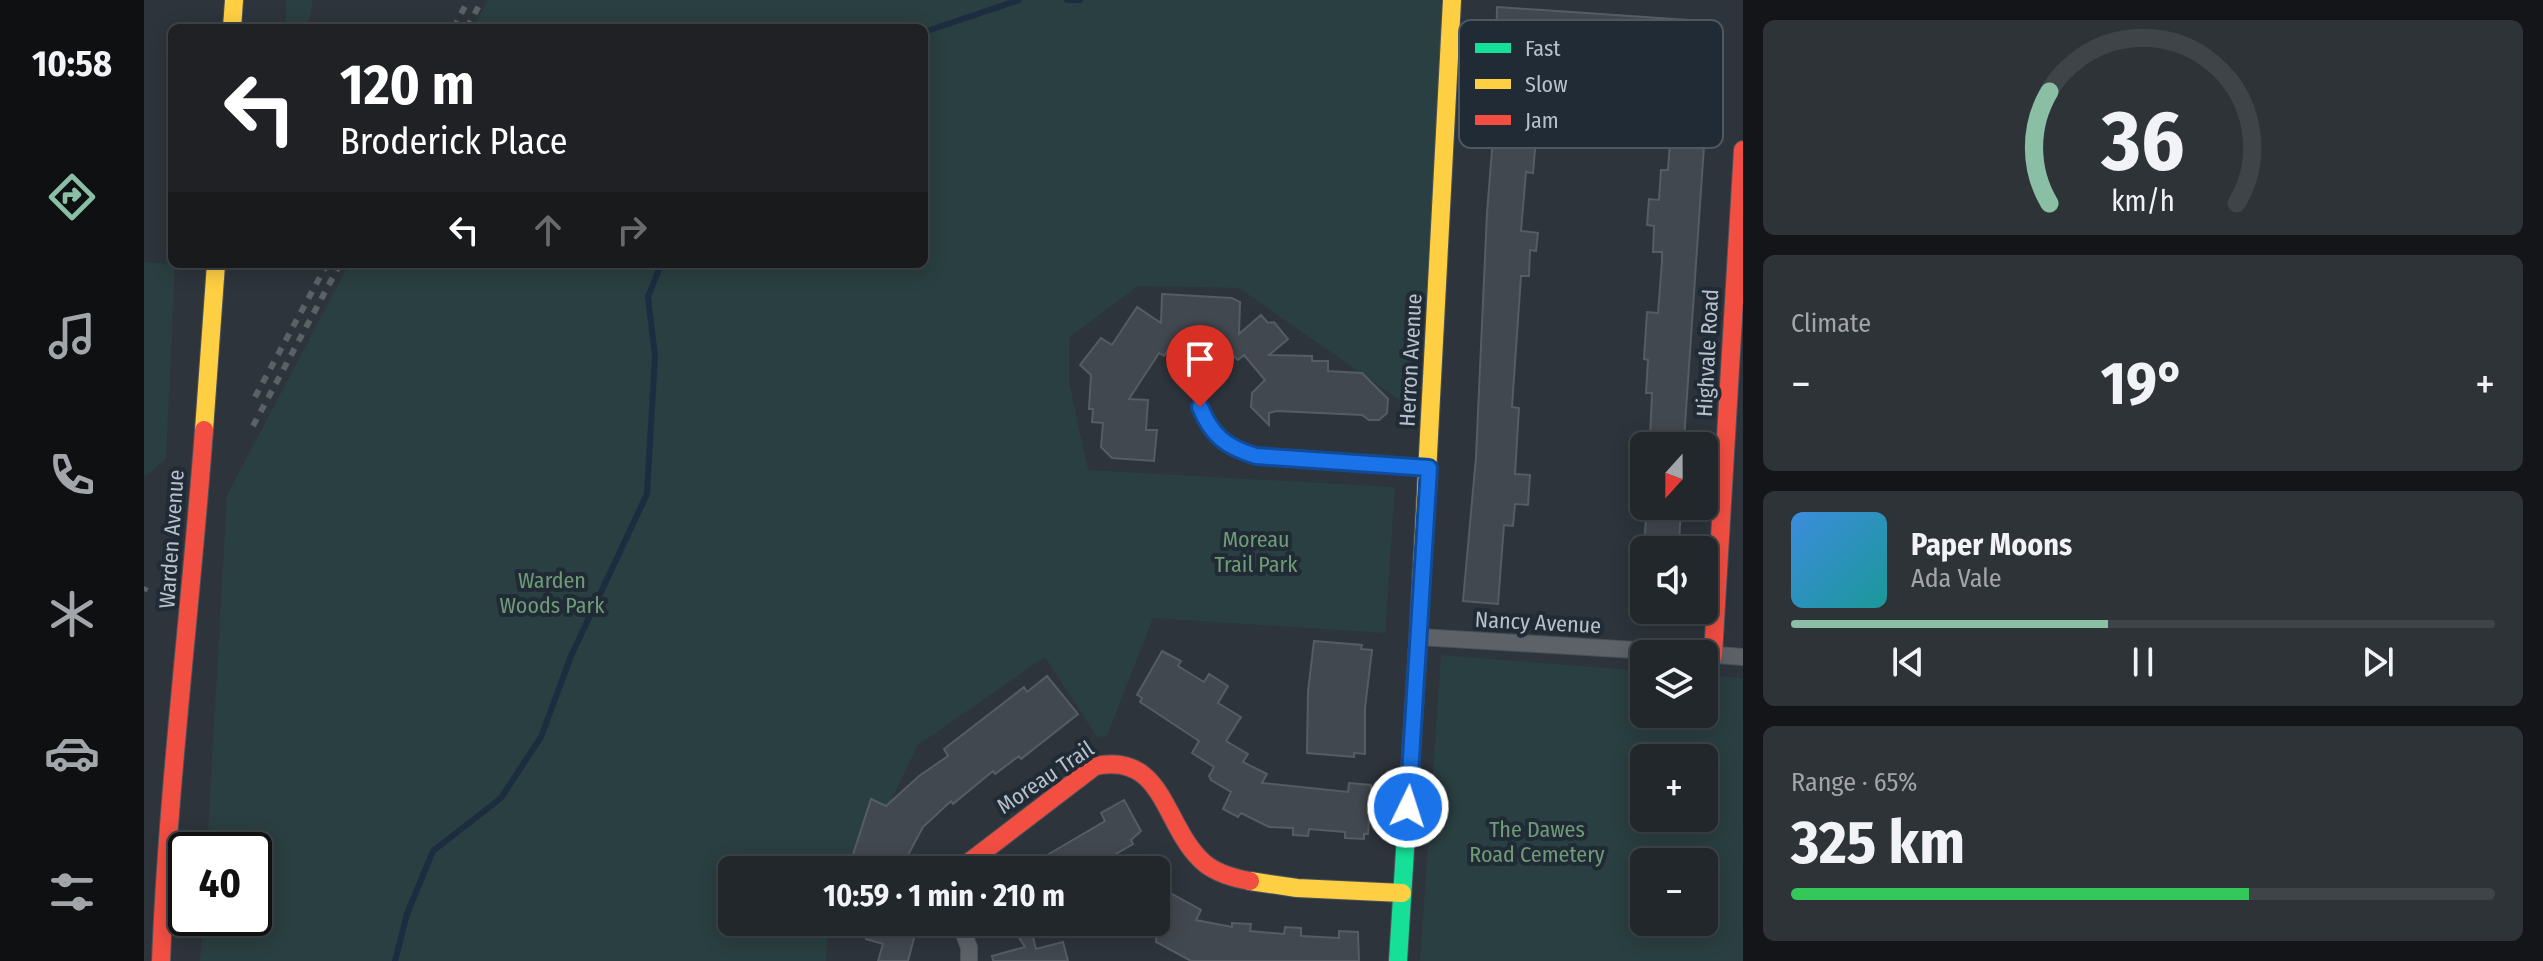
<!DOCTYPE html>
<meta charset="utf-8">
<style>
:root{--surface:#22272c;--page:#2e3338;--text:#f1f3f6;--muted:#a2a5a9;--line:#3f4448;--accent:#8abfa5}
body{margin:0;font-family:"Fira Sans Condensed",sans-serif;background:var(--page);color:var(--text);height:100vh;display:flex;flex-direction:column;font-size:30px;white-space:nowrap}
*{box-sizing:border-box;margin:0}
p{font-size:26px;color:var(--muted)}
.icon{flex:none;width:44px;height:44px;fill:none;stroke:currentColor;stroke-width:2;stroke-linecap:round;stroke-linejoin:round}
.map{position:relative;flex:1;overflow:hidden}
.sheet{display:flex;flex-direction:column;gap:20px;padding:20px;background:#131518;width:800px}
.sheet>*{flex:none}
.guide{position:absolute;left:24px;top:24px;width:760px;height:244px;border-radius:12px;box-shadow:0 4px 20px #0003,0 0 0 2px var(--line);background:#202124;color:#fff;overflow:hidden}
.needle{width:52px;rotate:201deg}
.buttons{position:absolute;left:1486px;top:432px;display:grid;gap:16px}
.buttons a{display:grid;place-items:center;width:88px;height:88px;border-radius:12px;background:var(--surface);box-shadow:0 4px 20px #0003,0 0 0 2px var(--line);font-size:40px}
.speed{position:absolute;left:24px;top:832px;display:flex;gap:16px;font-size:40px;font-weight:700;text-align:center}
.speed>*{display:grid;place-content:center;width:104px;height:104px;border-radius:50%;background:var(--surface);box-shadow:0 4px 20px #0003,0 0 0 2px var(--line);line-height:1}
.speed .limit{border:4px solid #111;border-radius:12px;background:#fff;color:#111}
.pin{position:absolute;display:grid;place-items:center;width:68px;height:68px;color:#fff;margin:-82px -34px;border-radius:50% 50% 50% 0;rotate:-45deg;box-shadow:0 0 8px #0007}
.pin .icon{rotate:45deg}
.me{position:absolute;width:88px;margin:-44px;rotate:4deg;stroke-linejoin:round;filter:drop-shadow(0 0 6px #0008)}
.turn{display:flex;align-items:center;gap:28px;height:168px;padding:0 40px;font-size:36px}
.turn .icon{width:104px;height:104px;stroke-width:2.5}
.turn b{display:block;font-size:56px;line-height:68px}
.lanes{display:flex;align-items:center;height:76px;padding:0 40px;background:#0003;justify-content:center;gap:40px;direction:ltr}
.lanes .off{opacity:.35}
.big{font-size:60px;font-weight:700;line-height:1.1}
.sheet .tile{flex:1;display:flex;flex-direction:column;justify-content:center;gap:12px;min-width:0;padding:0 28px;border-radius:12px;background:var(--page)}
.sheet .dial{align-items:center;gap:0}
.dial svg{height:208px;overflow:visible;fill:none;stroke:var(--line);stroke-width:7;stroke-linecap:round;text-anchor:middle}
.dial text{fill:var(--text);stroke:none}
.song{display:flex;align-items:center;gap:24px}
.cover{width:96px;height:96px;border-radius:12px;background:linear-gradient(135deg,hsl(210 70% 55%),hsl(180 70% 35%))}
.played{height:8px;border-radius:4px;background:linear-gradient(90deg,var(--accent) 45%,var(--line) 45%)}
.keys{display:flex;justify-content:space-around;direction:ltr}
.heat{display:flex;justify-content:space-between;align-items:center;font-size:44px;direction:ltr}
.charge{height:12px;border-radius:6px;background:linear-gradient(90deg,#34c759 65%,var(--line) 0)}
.trip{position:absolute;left:574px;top:856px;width:452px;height:80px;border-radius:12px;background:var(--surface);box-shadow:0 4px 20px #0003,0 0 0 2px var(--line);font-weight:700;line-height:80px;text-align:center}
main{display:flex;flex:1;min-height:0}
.tab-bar{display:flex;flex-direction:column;width:144px;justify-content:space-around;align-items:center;background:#0e1012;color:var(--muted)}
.tab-bar .icon{width:56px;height:56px}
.tab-bar .selected{color:var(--accent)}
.tab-bar b{font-size:36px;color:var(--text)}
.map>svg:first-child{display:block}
.green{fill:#2a3f41;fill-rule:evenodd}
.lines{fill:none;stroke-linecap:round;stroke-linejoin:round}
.stream{stroke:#1c2d40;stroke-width:6}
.building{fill:#42484f;stroke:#555c63;stroke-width:2}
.street-casing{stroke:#4b5158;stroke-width:18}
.fast-casing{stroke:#4b5158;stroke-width:20}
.slow-casing{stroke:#4b5158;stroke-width:20}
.jam-casing{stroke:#4b5158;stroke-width:20}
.street{stroke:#5d6269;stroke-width:16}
.fast{stroke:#16e098;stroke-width:18}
.slow{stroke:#ffcf43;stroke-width:18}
.jam{stroke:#f24e42;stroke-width:18}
.rail{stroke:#5c6166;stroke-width:6;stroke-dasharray:8 8;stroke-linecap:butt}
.route-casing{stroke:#114b97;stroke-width:20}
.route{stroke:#1a73e8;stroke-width:14}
.labels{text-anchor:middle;stroke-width:8;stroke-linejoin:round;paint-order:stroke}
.street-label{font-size:22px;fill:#b8c1cb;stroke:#202b36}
.park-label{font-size:22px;fill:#709b77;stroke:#202b36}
.key{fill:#202b36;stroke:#4e5863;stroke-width:2}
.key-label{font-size:22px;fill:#b8c1cb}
</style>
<main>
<nav class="tab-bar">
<b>10:58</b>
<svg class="icon selected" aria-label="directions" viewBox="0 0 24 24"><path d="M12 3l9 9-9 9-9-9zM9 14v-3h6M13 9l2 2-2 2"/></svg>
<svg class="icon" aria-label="music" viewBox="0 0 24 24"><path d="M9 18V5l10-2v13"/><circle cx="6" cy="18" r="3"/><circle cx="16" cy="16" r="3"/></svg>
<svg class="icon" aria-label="phone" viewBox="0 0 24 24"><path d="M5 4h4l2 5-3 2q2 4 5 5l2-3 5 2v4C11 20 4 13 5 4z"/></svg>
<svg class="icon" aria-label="climate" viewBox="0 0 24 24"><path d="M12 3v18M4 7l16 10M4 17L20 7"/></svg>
<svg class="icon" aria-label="car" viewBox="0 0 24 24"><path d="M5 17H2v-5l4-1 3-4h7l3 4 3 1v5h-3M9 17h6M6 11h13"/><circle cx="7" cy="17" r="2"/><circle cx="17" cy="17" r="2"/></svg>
<svg class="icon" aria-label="filters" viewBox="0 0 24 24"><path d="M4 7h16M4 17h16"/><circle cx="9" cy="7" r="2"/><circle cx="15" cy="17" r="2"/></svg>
</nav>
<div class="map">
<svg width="1599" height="961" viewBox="0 0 1599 961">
<rect width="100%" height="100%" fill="#2d343b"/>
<!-- green -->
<path class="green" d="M 142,0 L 169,0 L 164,28 L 142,28 Z
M 344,0 L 1302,0 L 1290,309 L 1271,302 L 1267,408 L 1095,288 L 994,286 L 925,338 L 925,382 L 944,470 L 1251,487 L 1241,633 L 1009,618 L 963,736 L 953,737 L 901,657 L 774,745 L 713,870 L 588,870 L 588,922 L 684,922 L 682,961 L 56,961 L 59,918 L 110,918 L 110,850 L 63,850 L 83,495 L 205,264 L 780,264 L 780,28 L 329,28 Z
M 0,262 L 31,265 L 22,459 L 0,477 Z
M 1297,655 L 1500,671 L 1500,714 L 1560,714 L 1560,675 L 1599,678 L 1599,961 L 1276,961 ZM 1500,758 L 1560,758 L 1560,818 L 1500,818 ZM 1560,862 L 1560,922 L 1500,922 L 1500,862 Z"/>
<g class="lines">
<!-- stream -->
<path class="stream" d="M 923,0 L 936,0
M 780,32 L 875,0
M 251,961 L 263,914 L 289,851 L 357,798 L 397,737 L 427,656 L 503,494 L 511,356 L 504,297 L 517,264"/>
</g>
<!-- building -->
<path class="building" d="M 1353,7 L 1573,22 L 1571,58 L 1531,55 L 1531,61 L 1514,60 L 1513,52 L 1454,49 L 1444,49 L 1443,63 L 1385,58 L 1385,51 L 1352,48 Z
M 1353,87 L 1388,90 L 1386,126 L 1393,126 L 1389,173 L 1382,172 L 1377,231 L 1394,233 L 1392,251 L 1386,250 L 1385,276 L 1377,276 L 1368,407 L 1375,408 L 1371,474 L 1386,475 L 1384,505 L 1371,504 L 1369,526 L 1360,525 L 1354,604 L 1319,601 L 1332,457 L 1343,213 Z
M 1529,100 L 1563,102 L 1540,440 L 1506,438 L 1508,393 L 1502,393 L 1504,360 L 1500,359 L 1503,312 L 1514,313 L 1518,261 L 1518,252 L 1509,252 L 1510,226 L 1503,225 L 1505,199 L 1515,200 L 1517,170 L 1524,170 Z
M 1018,294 L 1088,298 L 1096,302 L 1095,334 L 1117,315 L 1124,323 L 1130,322 L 1144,339 L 1125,355 L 1168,356 L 1168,361 L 1184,361 L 1184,371 L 1218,373 L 1244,399 L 1243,413 L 1235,420 L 1225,420 L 1218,415 L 1133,411 L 1125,413 L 1125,425 L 1107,407 L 1108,393 L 1121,380 L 1100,355 L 1094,360 L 1076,344 L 1076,340 L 1043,339 L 1043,345 L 1028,344 L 1020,356 L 1015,353 L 985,399 L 1004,400 L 1002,430 L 1013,430 L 1010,461 L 968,458 L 957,447 L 959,423 L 948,422 L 949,409 L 945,409 L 947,375 L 936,365 L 957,338 L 968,345 L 993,307 L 1017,323 Z
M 1503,506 L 1537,506 L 1535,545 L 1500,543 Z
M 1170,641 L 1218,645 L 1217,649 L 1228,650 L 1221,708 L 1221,754 L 1210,753 L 1210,757 L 1163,753 L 1164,691 Z
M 1018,651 L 1037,661 L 1034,666 L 1060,682 L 1065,674 L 1084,686 L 1074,703 L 1097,717 L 1082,741 L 1104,754 L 1099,762 L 1123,774 L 1118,783 L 1204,792 L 1205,783 L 1227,785 L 1224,834 L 1220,834 L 1220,839 L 1201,838 L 1201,832 L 1165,829 L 1164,836 L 1149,835 L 1149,828 L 1125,827 L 1097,813 L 1094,817 L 1079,809 L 1087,792 L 1067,780 L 1065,776 L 1070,767 L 1048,753 L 1055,741 L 996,702 L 998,698 L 993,695 Z
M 903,676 L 934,714 L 877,759 L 875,756 L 851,774 L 849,771 L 809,804 L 807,801 L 779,827 L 756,870 L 704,870 L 727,799 L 742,806 L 775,776 L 804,756 L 800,749 L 880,687 L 883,692 Z
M 980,800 L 997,831 L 987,840 L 989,844 L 970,855 L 976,859 L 956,870 L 905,870 L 898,858 L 961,821 L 957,813 Z
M 1012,885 L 1057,910 L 1052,920 L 1088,927 L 1088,923 L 1107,924 L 1106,931 L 1140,934 L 1141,927 L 1157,928 L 1157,936 L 1195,938 L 1195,931 L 1214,932 L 1215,961 L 1047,961 L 1012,942 Z
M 727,922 L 747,922 L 768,928 L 767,933 L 771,934 L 764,961 L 734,961 L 739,944 L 722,939 Z
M 865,922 L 885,922 L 892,949 L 919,942 L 924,961 L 849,961 L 848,956 L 881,947 Z"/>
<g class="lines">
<defs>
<path id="street" d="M 1056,407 C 1068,436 1082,447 1112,456 L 1285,468
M 1276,637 L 1557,654
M 1561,654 L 1599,657
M 815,922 L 825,947 L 825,961"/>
<path id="fast" d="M 1254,961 L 1274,644"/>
<path id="slow" d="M 88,28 L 90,0
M 60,430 L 72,264
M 1274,644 L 1308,0
M 1106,881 L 1153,888 L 1258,893"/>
<path id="jam" d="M 1569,655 L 1599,150
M 815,870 L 951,766 C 1019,752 1019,822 1056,859 C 1068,872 1089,878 1106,881
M 17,961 C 24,784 47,607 60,430"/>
</defs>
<!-- street casing -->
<use href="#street" class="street-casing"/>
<!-- fast casing -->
<use href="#fast" class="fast-casing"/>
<!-- slow casing -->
<use href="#slow" class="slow-casing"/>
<!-- jam casing -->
<use href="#jam" class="jam-casing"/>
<!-- street -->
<use href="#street" class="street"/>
<!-- fast -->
<use href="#fast" class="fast"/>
<!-- slow -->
<use href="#slow" class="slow"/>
<!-- jam -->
<use href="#jam" class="jam"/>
<!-- rail -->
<path class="rail" d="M 310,28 L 324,0
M 323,28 L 338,0
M 111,397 L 183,264
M 109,426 L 196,264
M 0,591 L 2,587"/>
</g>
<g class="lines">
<defs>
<path id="route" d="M 1056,407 C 1068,436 1082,447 1112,456 L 1285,468 L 1264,807"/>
</defs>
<!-- route casing -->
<use href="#route" class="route-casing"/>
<!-- route -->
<use href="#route" class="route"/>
</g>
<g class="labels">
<!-- street labels -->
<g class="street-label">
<text transform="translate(1563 353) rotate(-87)" y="8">Highvale Road</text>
<text transform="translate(1266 360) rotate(-87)" y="8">Herron Avenue</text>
<text transform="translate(27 539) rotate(-86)" y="8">Warden Avenue</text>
<text transform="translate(1394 622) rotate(3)" y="8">Nancy Avenue</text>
<text transform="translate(901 777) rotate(-34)" y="8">Moreau Trail</text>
</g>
<!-- park labels -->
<g class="park-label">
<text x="1112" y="547">Moreau<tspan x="1112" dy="25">Trail Park</tspan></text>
<text x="408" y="588">Warden<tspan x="408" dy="25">Woods Park</tspan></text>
<text x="1393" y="837">The Dawes<tspan x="1393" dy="25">Road Cemetery</tspan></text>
</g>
</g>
<!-- legend -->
<rect x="1315" y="20" width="264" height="128" rx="12" class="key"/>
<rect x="1331" y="43" width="36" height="10" fill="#16e098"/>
<rect x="1331" y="79" width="36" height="10" fill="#ffcf43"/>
<rect x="1331" y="115" width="36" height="10" fill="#f24e42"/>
<g class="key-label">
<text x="1381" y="56">Fast</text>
<text x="1381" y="92">Slow</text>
<text x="1381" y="128">Jam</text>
</g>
</svg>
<div class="buttons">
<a><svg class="needle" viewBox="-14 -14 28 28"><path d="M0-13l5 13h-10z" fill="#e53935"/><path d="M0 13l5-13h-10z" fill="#a2a5a9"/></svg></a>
<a><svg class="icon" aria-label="sound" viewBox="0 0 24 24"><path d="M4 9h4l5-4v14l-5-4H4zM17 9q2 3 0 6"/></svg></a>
<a><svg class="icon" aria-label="layers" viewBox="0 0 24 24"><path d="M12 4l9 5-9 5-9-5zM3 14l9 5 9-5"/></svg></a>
<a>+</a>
<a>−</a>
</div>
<div class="speed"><div class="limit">40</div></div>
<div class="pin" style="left:1056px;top:407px;background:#d93025"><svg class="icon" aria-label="arrive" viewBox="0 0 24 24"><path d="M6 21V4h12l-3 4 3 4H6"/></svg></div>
<svg class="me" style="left:1264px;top:807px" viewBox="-20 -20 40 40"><circle r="17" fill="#1a73e8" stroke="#fff" stroke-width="3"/><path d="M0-11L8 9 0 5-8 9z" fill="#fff"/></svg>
<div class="trip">10:59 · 1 min · 210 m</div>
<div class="guide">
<div class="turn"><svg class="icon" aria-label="left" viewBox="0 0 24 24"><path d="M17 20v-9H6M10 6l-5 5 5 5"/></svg><div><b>120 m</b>Broderick Place</div></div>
<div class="lanes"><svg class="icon" aria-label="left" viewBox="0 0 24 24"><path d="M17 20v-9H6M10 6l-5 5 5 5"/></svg><svg class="icon off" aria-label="ahead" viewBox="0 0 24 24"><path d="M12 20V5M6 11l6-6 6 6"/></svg><svg class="icon off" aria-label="right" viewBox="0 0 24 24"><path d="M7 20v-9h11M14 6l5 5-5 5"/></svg></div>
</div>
</div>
<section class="sheet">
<div class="tile dial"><svg viewBox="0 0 100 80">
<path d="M14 69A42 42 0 1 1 86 69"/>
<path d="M14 69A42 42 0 0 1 14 26" stroke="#8abfa5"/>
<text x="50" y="56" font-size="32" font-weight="700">36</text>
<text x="50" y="72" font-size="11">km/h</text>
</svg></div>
<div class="tile"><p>Climate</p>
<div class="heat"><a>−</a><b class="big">19°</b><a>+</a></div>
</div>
<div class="tile">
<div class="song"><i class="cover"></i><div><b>Paper Moons</b><p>Ada Vale</p></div></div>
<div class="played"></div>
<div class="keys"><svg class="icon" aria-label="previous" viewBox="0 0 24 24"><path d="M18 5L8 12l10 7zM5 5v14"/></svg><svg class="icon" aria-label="pause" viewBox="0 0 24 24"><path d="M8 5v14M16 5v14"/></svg><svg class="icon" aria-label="next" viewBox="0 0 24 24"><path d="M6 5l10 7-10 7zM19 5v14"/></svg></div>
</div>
<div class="tile"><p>Range · 65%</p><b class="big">325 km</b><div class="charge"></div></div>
</section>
</main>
